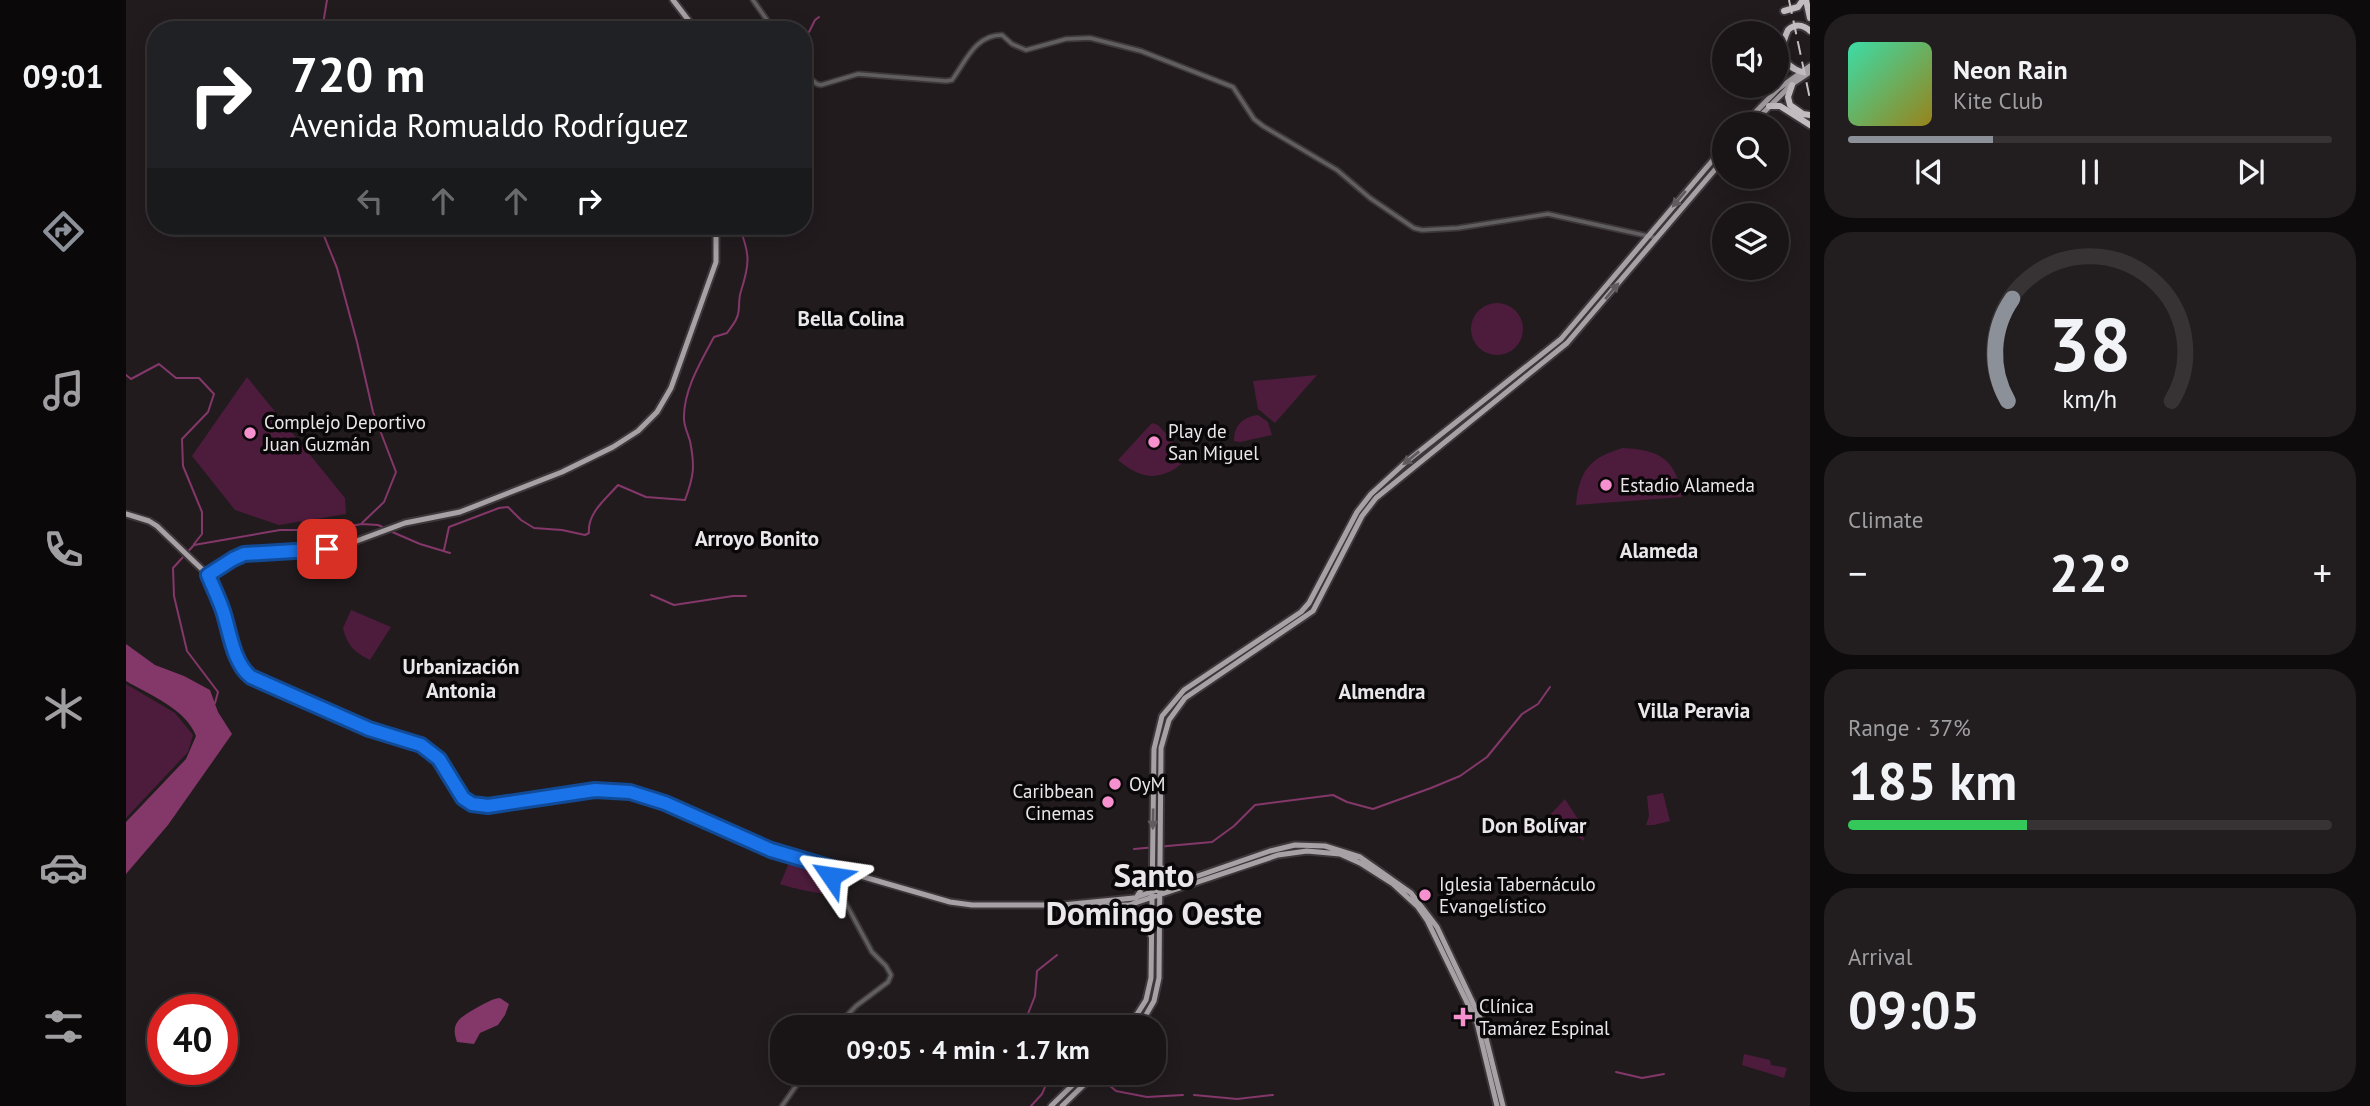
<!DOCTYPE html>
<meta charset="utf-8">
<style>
:root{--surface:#191416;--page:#221d1f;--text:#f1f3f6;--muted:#9f9ea1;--line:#373335;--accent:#8c9099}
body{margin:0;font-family:"PT Sans",sans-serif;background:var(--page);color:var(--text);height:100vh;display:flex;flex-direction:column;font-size:26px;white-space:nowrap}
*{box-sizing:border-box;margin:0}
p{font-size:23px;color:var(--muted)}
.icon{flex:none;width:38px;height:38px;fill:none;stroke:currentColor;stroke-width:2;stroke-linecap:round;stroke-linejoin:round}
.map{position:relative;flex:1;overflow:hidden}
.details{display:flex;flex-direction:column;gap:14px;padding:14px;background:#0e0b0c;width:560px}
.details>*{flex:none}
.banner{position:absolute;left:21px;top:21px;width:665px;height:214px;border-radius:28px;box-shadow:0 4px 18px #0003,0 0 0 2px var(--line);background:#202124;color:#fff;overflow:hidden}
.controls{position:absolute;left:1586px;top:21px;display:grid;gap:14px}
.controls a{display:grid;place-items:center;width:77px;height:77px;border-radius:50%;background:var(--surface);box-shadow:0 4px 18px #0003,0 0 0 2px var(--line);font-size:35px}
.speed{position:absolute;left:21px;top:994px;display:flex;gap:14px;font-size:35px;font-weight:700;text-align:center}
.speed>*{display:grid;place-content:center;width:91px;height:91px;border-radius:50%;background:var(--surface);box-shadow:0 4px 18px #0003,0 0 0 2px var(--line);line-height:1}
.speed .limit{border:10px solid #d22;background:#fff;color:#111}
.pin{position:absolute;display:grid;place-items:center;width:60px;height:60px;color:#fff;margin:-30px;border-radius:14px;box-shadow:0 4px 10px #0006}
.me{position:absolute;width:77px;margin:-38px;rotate:302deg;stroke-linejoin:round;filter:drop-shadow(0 0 5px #0008)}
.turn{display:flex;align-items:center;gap:24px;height:147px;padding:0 28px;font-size:32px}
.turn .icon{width:91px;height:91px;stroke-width:2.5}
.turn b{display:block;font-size:49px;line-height:60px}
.lanes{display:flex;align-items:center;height:66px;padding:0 28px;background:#0003;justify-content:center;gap:35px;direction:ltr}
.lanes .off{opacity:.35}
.big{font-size:52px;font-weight:800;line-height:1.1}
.details .tile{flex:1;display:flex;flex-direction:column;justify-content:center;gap:10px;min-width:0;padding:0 24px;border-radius:28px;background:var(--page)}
.details .dial{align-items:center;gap:0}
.dial svg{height:182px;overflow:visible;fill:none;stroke:var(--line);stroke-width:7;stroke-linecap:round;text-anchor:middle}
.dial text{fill:var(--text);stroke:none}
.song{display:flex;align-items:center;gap:21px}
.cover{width:84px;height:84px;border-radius:10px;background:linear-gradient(135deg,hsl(160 70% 55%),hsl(50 70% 35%))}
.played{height:7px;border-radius:4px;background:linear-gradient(90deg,var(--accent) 30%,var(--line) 30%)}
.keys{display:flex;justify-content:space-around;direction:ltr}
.heat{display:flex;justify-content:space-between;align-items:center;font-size:38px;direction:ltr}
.charge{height:10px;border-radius:5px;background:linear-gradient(90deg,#34c759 37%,var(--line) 0)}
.trip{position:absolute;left:644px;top:1015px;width:396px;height:70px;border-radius:28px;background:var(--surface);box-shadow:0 4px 18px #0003,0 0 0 2px var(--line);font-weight:800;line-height:70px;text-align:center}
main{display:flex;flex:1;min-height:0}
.tabs{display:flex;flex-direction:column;width:126px;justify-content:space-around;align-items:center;background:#0a0809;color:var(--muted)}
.tabs .icon{width:49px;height:49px}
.tabs .active{color:var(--accent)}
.tabs b{font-size:32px;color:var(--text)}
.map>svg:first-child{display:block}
.green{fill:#4d1c3c}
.water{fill:#843769}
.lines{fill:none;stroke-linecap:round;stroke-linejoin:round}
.stream{stroke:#843769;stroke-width:2}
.minor-casing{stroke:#3d373a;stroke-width:7}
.major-casing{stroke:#3d373a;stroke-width:9}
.highway-casing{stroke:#3d373a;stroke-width:10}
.minor{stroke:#615e60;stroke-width:3.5}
.major{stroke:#a7a0a4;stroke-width:5}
.highway{stroke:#c2bbbf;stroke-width:6}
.rail{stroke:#c3bfc2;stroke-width:2;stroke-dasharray:14 7;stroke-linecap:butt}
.oneway{fill:#605b5e}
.route-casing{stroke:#114b97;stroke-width:18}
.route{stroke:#1a73e8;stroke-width:12}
.poi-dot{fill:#f690cf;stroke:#090708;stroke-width:2.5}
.labels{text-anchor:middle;stroke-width:7;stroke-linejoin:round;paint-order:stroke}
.poi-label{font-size:19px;fill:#eae6e9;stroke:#090708;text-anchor:start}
.neighbourhood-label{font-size:21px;font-weight:bold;fill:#eae6e9;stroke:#090708}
.town-label{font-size:33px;font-weight:bold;fill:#eae6e9;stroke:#090708}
</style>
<main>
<nav class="tabs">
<b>09:01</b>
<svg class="icon active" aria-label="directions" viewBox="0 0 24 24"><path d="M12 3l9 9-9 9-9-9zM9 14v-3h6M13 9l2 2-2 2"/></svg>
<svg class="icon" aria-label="music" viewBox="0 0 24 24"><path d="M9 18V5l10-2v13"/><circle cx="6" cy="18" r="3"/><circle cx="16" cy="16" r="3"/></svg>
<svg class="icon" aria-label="phone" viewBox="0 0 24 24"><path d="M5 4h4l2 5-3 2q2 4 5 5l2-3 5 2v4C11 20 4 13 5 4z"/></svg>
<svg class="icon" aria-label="climate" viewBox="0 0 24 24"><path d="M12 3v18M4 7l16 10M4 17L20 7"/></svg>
<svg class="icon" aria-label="car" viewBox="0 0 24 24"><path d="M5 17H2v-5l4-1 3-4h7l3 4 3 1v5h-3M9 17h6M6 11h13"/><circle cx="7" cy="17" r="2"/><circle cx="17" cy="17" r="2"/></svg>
<svg class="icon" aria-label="filters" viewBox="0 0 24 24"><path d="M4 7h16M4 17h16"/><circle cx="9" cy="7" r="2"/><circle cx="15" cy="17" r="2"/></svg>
</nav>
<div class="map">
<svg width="1684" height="1106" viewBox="0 0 1684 1106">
<rect width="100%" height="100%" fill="#211b1e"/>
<!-- green -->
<path class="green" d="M1345 329a26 26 0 1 1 52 0a26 26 0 1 1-52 0Z
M 1191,375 L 1149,423 L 1132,409 L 1127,381 Z
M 121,377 L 219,498 L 220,514 L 153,525 L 109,510 L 66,456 Z
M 1132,415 L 1142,422 L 1146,435 L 1114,442 L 1108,441 C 1108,425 1117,417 1132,415 Z
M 1026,423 L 1032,425 L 1062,458 C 1038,481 1018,482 992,460 Z
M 1497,448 C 1533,450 1550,458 1556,497 L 1450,505 C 1453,471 1464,457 1497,448 Z
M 225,610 L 265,627 L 244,660 C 228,652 221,645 217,628 Z
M 0,684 L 49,713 L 67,735 L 62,752 L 0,818 Z
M 1537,793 L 1544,821 L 1528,825 L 1520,825 L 1523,816 L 1521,796 Z
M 1439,799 L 1457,827 L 1458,841 L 1422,817 Z
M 663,863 L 700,872 L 710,895 C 695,894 668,889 654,884 Z
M 1618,1054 L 1644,1060 L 1645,1065 L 1661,1068 L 1658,1078 L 1616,1065 Z"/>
<!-- water -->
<path class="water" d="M 0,644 L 29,665 L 58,676 L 84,690 L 92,712 L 106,734 L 42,825 L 0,874 L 0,822 L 60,759 L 70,736 C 60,709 24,695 0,681 Z
M 374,998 L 383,1004 L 379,1015 L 372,1025 L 354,1033 L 348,1044 L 331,1042 C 323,1021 337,1016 352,1007 C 360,1003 365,999 374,998 Z"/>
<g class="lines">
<!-- stream -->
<path class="stream" d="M 196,30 L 201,0
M 677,35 L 683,32 L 689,20 L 693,17
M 677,83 L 683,88 L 684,101 L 677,111
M 194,226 L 211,268 L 231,342 L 247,412 L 270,472 L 258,502 L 236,523
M 0,375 L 5,379 L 33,364 L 50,378 L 73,378 L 88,394 L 82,412 L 56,439 L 57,466 L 76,512 L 76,534 L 68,544
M 264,531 L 294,544 L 324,553
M 318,550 L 323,527 L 373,508 L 382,507 L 395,520 L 408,528 L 436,530 L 459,535 L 463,533 C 461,513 480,499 492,485 L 520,497 L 559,500 C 568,476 569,466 564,441 C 562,434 558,426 558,419 C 557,391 575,361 588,337 L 601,333 C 605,327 611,321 612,314 C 614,307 612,299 615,291 C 624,263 624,254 613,226
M 525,595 L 548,605 L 607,596 L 620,596
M 89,703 L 92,692 L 61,651 L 48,596 L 47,568 L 68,545 L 154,530 L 201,530 L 236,524 L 252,525 L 259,528
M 1008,849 L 1086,842 L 1108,826 L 1129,805 L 1207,795 L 1221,802 L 1247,809 L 1305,788 L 1334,776 L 1361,757 L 1396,714 L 1412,704 L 1424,687
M 901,1027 L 898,1024 L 909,996 L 911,971 L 931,955
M 1490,1072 L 1516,1078 L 1538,1074
M 971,1075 L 990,1091 L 1021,1097 L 1057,1095
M 1068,1095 L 1111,1099 L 1147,1095
M 905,1106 L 916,1094 L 925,1073"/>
<defs>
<path id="minor" d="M 627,0 L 648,30
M 677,73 L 691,84 L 695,85 L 732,74 L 820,81 L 826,80 C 840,61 849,35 876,35 L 886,44 L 900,50 L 940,39 L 964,38 L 1015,51 L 1107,87 L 1128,119 L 1137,126 L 1211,170 L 1244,198 L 1288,228 L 1296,230 L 1332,228 L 1422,214 L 1531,238
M 706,868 L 705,876 L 746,952 L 760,966 L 765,975 L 762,982 L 730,1006 L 710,1027
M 656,1106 L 679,1073"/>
<path id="major" d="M 547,0 L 570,30
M 1618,124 L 1652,89 L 1684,66
M 1626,124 L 1665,85 L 1684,72
M 0,514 L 23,521 L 31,526 L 82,575 L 96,607 L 111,658 L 118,672 L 133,681 L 243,728 L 295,745 L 313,759 L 337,798 L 353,806 L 469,790 L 504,792 L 539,803 L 645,850 L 824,902 L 846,905 L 933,905 L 943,907 L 1003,905 L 1152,855 L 1181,851 L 1214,854 L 1234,863 L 1267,884 L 1292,907 L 1301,920 L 1351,1023 L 1371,1106
M 82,575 L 107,559 L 118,554 L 186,551 L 217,546 L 279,523 L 334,512 L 436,472 L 487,447 L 512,431 L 531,412 L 545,388 L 590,262 L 590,226
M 1036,868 L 1042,877 L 1054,883
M 1010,898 L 1025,874
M 936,905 L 1008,898 L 1144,851 L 1169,845 L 1199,846 L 1234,857 L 1285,893 L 1311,927 L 1356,1022 L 1377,1106
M 992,908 C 1011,911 1018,920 1025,936
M 1003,1027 L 1020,1000 L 1025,978 L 1028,749 L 1036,716 L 1058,690 L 1175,612 L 1183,603 L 1231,512 L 1245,494 L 1280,462 L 1435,339 L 1598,147
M 1013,1027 L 1028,1001 L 1033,978 L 1035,748 L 1043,720 L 1059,698 L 1187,611 L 1236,516 L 1250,498 L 1441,343 L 1598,159
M 925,1106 L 959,1073
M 936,1106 L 970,1073"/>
<path id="highway" d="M 1680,0 L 1684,18
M 1658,11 L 1672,7 L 1677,0
M 1676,72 C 1654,65 1653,49 1662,30 C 1669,24 1677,24 1684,31
M 1666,85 L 1662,97 L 1664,105 L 1677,114 L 1684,115
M 1643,106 L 1654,106 L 1684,125"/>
</defs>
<!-- minor casing -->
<use href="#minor" class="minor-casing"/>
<!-- major casing -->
<use href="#major" class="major-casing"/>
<!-- highway casing -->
<use href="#highway" class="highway-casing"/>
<!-- minor -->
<use href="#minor" class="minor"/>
<!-- major -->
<use href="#major" class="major"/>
<!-- highway -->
<use href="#highway" class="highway"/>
<!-- rail -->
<path class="rail" d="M 1663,0 L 1684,99"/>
</g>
<!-- one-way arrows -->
<defs><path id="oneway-solid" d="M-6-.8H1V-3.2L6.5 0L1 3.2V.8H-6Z" transform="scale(1.75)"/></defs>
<g class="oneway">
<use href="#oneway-solid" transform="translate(1553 199) rotate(130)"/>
<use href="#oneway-solid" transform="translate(1486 291) rotate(-50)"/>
<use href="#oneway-solid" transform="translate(1285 458) rotate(141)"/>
<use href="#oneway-solid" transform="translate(1027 819) rotate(91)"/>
</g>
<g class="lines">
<defs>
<path id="route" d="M 201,549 L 118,554 L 107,559 L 82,575 C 87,587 93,599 97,611 C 104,632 107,663 125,677 L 243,729 L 295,745 L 313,759 L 337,798 L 346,804 L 362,806 L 469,790 L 504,792 L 539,803 L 645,850 L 706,868 L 705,876"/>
</defs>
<!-- route casing -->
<use href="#route" class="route-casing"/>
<!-- route -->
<use href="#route" class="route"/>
</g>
<!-- markers -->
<g class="poi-dot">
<circle cx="124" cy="433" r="7"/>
<circle cx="1028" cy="442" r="7"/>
<circle cx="1480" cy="485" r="7"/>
<circle cx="989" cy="784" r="7"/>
<circle cx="982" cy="802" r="7"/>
<circle cx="1299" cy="895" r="7"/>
<path d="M1333.5 1006.5h7v7h7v7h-7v7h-7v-7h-7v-7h7z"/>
</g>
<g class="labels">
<!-- poi labels -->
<g class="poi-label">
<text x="138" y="429">Complejo Deportivo<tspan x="138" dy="22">Juan Guzmán</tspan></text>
<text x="1042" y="438">Play de<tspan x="1042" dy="22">San Miguel</tspan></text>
<text x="1494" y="492">Estadio Alameda</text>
<text x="1003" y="791">OyM</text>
<text x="968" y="798" text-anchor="end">Caribbean<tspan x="968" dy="22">Cinemas</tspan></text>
<text x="1313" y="891">Iglesia Tabernáculo<tspan x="1313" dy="22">Evangelístico</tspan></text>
<text x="1353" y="1013">Clínica<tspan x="1353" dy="22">Tamárez Espinal</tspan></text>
</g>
<!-- neighbourhood labels -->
<g class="neighbourhood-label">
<text x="725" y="326">Bella Colina</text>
<text x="631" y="546">Arroyo Bonito</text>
<text x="1533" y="558">Alameda</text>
<text x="335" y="674">Urbanización<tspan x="335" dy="24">Antonia</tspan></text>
<text x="1256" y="699">Almendra</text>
<text x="1568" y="718">Villa Peravia</text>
<text x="1408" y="833">Don Bolívar</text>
</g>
<!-- town labels -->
<g class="town-label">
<text x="1028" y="887">Santo<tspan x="1028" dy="38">Domingo Oeste</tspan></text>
</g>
</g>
</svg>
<div class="controls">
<a><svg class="icon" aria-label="sound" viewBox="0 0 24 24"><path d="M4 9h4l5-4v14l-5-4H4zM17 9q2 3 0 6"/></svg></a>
<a><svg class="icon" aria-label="search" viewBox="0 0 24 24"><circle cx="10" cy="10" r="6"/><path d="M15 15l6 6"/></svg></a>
<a><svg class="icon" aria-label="layers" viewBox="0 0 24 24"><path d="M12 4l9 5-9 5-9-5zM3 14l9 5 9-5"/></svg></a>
</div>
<div class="speed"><div class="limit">40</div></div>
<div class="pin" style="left:201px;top:549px;background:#d93025"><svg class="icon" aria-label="arrive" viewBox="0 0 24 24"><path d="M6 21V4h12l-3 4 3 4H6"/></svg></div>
<svg class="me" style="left:705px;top:876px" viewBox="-20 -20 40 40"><path d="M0-17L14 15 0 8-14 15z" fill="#1a73e8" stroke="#fff" stroke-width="4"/></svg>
<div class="trip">09:05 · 4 min · 1.7 km</div>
<div class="banner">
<div class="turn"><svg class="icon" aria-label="right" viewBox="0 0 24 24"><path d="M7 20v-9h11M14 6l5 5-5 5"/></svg><div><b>720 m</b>Avenida Romualdo Rodríguez</div></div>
<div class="lanes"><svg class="icon off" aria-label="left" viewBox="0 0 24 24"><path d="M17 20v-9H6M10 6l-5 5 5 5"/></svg><svg class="icon off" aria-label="ahead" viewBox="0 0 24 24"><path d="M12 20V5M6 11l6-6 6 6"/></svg><svg class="icon off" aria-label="ahead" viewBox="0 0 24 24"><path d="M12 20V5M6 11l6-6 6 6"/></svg><svg class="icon" aria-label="right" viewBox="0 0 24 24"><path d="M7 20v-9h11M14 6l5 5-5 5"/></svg></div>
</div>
</div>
<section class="details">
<div class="tile">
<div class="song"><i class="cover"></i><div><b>Neon Rain</b><p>Kite Club</p></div></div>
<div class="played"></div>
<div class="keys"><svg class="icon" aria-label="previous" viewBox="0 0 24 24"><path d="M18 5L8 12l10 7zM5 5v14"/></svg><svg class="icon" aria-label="pause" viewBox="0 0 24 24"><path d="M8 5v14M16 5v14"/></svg><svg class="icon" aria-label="next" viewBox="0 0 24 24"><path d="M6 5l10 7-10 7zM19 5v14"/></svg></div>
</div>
<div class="tile dial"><svg viewBox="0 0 100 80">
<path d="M14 69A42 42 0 1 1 86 69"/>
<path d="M14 69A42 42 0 0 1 16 24" stroke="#8c9099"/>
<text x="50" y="56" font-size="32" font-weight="700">38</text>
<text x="50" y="72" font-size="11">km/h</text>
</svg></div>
<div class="tile"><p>Climate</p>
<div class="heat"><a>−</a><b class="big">22°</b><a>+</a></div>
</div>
<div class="tile"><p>Range · 37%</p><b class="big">185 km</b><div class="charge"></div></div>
<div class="tile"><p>Arrival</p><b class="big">09:05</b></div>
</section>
</main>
